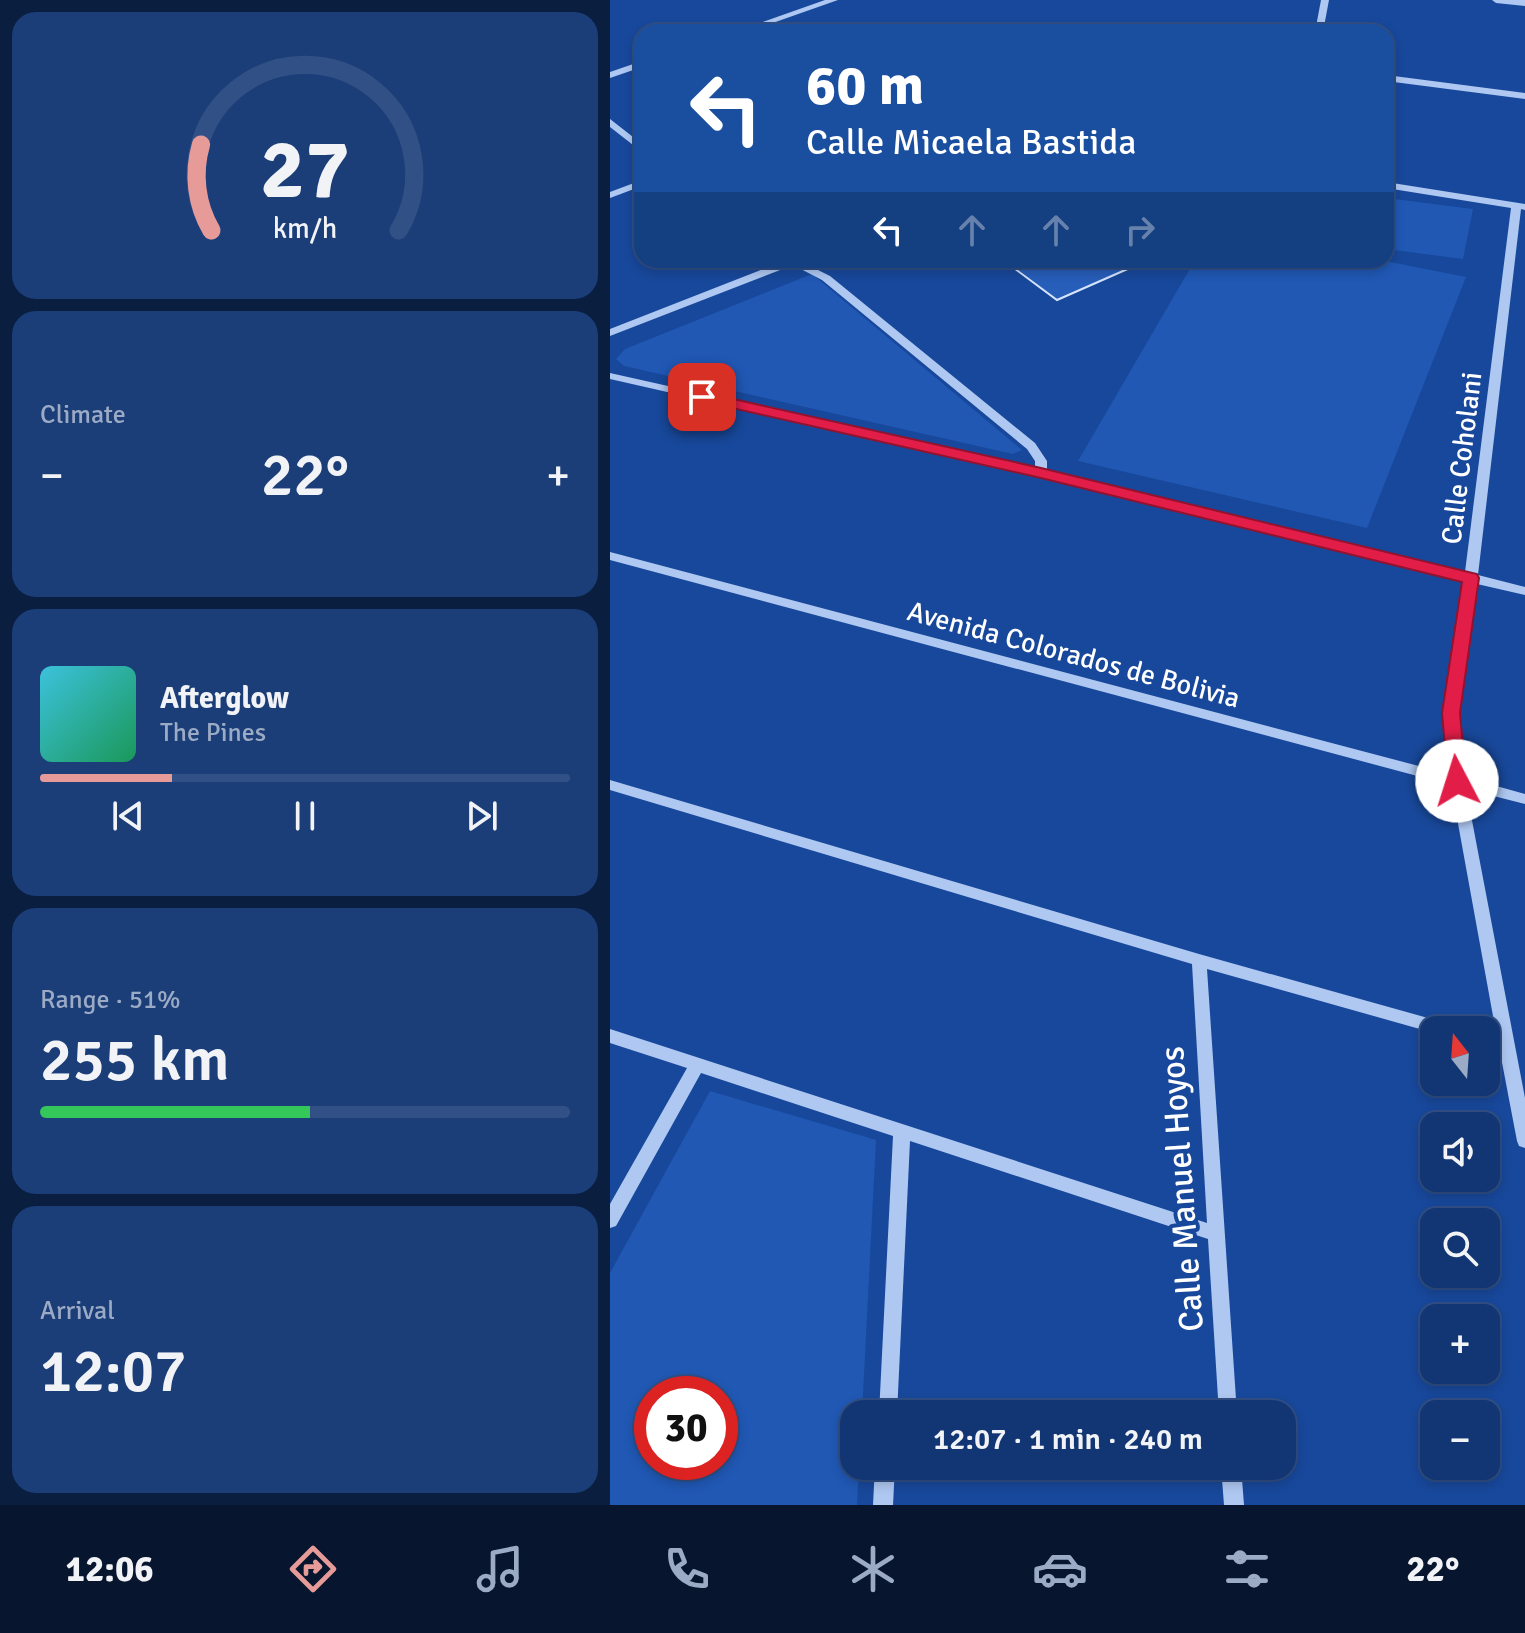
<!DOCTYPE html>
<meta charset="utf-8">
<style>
:root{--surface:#123674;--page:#1b3e79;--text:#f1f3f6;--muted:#9cabc5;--line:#315086;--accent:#e69b98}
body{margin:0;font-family:Signika,sans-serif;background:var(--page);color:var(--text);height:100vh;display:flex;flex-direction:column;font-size:30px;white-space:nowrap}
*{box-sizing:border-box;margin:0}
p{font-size:26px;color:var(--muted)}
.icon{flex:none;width:44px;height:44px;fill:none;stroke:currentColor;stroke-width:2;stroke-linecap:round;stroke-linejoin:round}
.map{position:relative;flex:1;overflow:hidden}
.panel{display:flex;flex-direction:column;gap:12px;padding:12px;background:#0a1e40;width:610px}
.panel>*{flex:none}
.guide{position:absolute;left:24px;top:24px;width:760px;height:244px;border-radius:24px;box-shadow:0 4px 12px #0003,0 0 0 2px var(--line);background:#1a4fa0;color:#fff;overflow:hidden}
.needle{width:52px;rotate:343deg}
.buttons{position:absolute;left:810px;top:1016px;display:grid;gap:16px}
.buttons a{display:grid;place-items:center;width:80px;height:80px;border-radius:16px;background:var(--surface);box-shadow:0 4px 12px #0003,0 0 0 2px var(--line);font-size:40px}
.speed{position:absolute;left:24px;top:1376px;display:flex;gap:16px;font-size:40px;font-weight:700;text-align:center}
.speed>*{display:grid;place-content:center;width:104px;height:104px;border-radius:50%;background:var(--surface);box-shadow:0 4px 12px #0003,0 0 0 2px var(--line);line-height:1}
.speed .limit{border:12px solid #d22;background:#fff;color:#111}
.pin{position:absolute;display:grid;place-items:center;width:68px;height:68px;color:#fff;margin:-34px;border-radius:16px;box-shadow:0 4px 12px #0006}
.me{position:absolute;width:88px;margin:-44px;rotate:355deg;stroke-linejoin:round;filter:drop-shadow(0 0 6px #0008)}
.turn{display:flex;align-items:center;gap:28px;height:168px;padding:0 40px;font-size:36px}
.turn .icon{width:104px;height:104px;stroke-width:2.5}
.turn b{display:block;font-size:56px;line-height:68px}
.lanes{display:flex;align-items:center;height:76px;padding:0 40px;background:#0003;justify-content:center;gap:40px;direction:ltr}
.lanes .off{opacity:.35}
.big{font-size:60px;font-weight:600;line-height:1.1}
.panel .widget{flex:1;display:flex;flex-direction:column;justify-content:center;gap:12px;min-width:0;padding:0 28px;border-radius:24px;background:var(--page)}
.panel .dial{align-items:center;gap:0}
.dial svg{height:208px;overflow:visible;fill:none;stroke:var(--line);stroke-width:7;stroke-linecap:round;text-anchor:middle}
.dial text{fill:var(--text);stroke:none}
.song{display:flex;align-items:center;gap:24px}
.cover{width:96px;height:96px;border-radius:12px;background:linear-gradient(135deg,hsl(190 70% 55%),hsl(150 70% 35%))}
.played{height:8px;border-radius:4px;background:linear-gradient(90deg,var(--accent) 25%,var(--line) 25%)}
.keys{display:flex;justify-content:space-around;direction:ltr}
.heat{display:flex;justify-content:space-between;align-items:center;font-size:44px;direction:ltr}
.charge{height:12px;border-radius:6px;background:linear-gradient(90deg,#34c759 51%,var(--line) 0)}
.trip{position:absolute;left:230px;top:1400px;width:456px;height:80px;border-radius:24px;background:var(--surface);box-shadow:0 4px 12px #0003,0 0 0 2px var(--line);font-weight:600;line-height:80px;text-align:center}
.tab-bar{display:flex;height:128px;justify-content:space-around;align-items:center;background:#07162e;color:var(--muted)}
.tab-bar .icon{width:56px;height:56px}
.tab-bar .current{color:var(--accent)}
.tab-bar b{font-size:36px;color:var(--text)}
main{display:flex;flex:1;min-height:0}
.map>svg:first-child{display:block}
.green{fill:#2058b4;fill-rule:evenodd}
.building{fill:#275eb9;stroke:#d6e4fc;stroke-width:2}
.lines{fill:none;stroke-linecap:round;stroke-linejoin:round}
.minor{fill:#aec8f2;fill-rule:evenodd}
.route{fill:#e11d48;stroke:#92132f;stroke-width:2}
.labels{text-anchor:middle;stroke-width:8;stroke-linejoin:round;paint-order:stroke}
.street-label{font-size:28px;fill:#fff;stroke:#18489b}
.near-street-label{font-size:34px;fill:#fff;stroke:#18489b}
</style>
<main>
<section class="panel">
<div class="widget dial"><svg viewBox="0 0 100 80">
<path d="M14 69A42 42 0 1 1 86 69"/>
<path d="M14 69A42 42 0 0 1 10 36" stroke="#e69b98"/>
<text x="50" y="56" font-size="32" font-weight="700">27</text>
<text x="50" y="72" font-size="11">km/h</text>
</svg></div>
<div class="widget"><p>Climate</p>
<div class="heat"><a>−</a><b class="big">22°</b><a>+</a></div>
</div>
<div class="widget">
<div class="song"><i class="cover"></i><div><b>Afterglow</b><p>The Pines</p></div></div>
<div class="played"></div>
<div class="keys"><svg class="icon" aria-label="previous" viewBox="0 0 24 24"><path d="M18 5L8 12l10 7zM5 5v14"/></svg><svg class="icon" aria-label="pause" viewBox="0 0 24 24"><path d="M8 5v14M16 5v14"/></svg><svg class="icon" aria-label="next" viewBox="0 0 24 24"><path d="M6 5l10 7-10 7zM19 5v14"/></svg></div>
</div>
<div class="widget"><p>Range · 51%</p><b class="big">255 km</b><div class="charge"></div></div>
<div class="widget"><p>Arrival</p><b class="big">12:07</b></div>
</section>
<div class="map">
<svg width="915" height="1505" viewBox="0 0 915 1505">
<rect width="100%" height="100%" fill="#18489b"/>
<!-- green -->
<path class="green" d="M 776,198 L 863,209 L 853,259 L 776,249 Z
M 585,260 L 770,260 L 856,277 L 757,528 L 468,461 Z
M 202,274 L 412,450 L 403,454 L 14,366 L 6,359 L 15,349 Z
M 100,1091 L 266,1140 L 252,1414 L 244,1414 L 244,1466 L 249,1466 L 247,1505 L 0,1505 L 0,1273 ZM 110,1394 L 110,1462 L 42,1462 L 42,1394 Z"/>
<!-- building -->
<path class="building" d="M 393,260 L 538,260 L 447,300 Z"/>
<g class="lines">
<!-- minor -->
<path class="minor" d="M 215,0 L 228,0 L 137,32 L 124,32 Z
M 711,0 L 719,0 L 713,32 L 705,32 Z
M 882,0 L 915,0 L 915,6 L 886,3 Z
M 32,61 L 32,67 L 0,78 L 0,72 Z
M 776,75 L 915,93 L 915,99 L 776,81 Z
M 0,119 L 32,144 L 32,152 L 0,127 Z
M 32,180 L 32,186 L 0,198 L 0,192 Z
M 776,182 L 915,204 L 915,210 L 911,209 L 868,575 L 915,587 L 915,595 L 867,584 L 848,713 L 854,777 L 915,794 L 915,804 L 856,789 L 915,1098 L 915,1148 L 909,1146 L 907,1141 L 890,1052 L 876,1048 L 876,1034 L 887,1038 L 841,785 L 0,560 L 0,552 L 839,774 L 834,713 L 854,581 L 431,477 L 0,379 L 0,373 L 425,468 L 425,461 L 417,449 L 212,280 L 183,265 L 0,336 L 0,329 L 176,260 L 193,260 L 192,262 L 220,276 L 425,443 L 437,461 L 437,471 L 855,572 L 901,208 L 776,188 Z
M 0,780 L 589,954 L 843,1025 L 845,1030 L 824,1030 L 824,1033 L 597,969 L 627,1414 L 609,1414 L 598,1239 L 300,1141 L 287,1414 L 269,1414 L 283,1136 L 91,1073 L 6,1226 L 0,1228 L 0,1204 L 77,1068 L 0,1043 L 0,1029 L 597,1223 L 582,964 L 0,790 Z
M 265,1466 L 285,1466 L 283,1505 L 263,1505 Z
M 611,1466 L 631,1466 L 634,1505 L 614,1505 Z"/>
</g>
<!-- route -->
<path class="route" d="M 92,392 L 431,468 L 867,574 L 869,578 L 850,713 L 856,781 L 847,788 L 838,781 L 832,713 L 852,582 L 431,478 L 87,400 L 87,394 Z"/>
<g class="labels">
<!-- street labels -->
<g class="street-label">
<text transform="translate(851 458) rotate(-83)" y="10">Calle Coholani</text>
<text transform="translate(464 654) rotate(15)" y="10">Avenida Colorados de Bolivia</text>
</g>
<!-- near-street labels -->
<g class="near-street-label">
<text transform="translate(571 1189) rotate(-94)" y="12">Calle Manuel Hoyos</text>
</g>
</g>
</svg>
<div class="buttons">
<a><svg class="needle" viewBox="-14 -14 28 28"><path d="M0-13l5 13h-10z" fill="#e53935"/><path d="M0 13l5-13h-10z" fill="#9cabc5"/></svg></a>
<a><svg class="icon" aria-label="sound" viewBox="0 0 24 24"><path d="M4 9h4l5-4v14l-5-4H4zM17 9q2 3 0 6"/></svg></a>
<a><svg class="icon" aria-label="search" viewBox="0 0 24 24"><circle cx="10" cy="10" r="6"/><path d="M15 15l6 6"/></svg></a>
<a>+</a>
<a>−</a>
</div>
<div class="speed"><div class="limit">30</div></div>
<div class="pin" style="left:92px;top:397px;background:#d93025"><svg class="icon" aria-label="arrive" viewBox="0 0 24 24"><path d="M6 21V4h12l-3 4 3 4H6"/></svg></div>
<svg class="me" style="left:847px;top:781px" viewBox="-20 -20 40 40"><circle r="19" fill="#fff"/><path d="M0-13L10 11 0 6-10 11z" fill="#e11d48"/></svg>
<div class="trip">12:07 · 1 min · 240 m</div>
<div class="guide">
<div class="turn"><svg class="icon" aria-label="left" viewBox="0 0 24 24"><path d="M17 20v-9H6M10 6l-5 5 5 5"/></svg><div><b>60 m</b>Calle Micaela Bastida</div></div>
<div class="lanes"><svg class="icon" aria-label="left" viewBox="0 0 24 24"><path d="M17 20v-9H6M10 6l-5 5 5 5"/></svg><svg class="icon off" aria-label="ahead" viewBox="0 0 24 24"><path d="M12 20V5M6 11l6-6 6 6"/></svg><svg class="icon off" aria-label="ahead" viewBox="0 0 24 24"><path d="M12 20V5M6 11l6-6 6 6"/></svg><svg class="icon off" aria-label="right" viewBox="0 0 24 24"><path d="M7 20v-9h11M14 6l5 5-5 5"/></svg></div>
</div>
</div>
</main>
<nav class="tab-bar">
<b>12:06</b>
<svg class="icon current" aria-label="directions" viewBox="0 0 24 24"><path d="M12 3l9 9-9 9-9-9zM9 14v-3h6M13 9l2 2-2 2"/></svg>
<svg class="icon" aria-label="music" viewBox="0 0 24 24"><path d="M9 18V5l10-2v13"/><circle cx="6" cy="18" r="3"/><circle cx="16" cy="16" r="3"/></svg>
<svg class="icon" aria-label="phone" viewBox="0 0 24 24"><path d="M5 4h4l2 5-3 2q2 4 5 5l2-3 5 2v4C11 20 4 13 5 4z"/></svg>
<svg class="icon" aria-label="climate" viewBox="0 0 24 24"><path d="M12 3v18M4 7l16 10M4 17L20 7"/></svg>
<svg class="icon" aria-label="car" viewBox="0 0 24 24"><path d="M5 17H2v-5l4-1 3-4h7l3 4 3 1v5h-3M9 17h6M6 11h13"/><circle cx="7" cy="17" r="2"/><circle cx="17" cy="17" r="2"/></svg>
<svg class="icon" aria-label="filters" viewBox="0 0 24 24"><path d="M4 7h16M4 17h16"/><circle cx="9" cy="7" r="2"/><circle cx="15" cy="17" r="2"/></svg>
<b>22°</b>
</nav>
